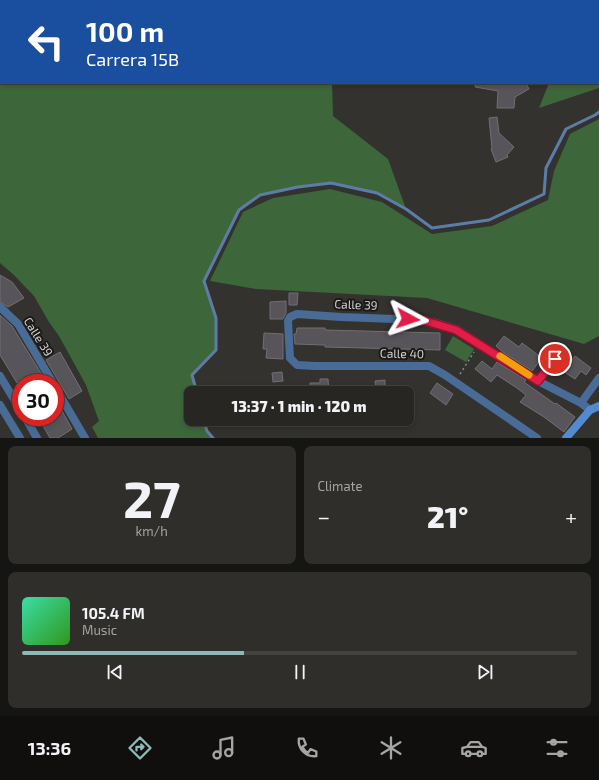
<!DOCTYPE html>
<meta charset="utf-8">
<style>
:root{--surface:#272622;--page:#2f2e2a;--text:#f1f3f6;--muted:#a4a5a5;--line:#434340;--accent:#8bbbb9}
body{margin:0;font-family:"Exo 2",sans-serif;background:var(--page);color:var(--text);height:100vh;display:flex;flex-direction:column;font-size:15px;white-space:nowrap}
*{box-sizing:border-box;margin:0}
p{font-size:13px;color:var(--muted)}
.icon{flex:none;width:22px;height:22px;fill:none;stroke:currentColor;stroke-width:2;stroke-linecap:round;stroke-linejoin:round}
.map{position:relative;height:438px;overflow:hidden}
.panel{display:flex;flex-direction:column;gap:8px;padding:8px;background:#151513;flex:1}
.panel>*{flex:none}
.banner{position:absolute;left:0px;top:0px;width:599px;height:84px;box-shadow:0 2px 6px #0003,0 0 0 1px var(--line);background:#1a4fa0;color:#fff;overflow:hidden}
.speed{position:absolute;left:12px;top:374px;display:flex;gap:8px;font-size:20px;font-weight:700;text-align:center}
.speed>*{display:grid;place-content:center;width:52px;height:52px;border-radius:50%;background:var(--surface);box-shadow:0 2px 6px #0003,0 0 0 1px var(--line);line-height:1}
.speed .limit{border:6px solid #d22;background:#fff;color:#111}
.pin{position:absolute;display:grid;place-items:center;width:34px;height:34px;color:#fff;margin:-17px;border:2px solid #fff;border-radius:50%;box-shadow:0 1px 4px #0007}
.me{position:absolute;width:44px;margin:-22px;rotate:95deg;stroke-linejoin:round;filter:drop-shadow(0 0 3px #0008)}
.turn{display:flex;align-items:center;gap:14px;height:84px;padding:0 20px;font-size:18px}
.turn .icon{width:52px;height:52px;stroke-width:2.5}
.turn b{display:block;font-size:28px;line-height:34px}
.big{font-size:30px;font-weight:800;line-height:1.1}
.panel .widget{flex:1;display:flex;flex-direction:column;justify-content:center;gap:6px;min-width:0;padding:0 14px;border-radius:8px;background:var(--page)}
.panel .dial{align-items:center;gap:0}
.dial b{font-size:52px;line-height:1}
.song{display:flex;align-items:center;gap:12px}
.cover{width:48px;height:48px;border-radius:6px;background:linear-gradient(135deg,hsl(160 70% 55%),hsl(110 70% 35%))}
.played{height:4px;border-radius:2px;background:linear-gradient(90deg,var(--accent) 40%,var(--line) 40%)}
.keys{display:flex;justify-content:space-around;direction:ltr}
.heat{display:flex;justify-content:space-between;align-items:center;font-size:22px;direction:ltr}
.panel .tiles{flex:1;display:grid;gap:8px;grid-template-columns:1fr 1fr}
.widget:last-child{grid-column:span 2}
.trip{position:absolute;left:184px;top:386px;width:230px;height:40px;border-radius:8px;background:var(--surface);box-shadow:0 2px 6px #0003,0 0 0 1px var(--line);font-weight:800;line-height:40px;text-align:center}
.menu{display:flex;height:64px;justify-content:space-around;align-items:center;background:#100f0e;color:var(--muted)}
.menu .icon{width:28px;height:28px}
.menu .selected{color:var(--accent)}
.menu b{font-size:18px;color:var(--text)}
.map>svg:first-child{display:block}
.green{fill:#3d673a}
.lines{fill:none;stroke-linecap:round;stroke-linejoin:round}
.stream{stroke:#5d7da9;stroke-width:3}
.building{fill:#57555a;stroke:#716f74}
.path{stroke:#8b8986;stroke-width:1.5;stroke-dasharray:2 3;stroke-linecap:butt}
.pedestrian{stroke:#496c97;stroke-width:8}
.minor{stroke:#496c97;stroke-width:8}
.secondary{stroke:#538bd0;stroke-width:8}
.route-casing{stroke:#92132f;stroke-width:10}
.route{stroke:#e11d48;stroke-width:7}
.slow{stroke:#f59e0b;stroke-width:7}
.labels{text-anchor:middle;stroke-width:4;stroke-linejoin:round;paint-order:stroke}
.street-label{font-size:12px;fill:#d4d2d0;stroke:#1b1a18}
</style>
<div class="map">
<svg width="599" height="438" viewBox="0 0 599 438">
<rect width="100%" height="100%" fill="#34322e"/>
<!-- green -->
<path class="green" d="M 0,0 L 387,1 L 1,1 L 1,83 L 332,83 L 333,116 L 388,159 L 406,209 L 377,193 L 331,183 L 298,187 L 260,195 L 239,210 L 204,281 L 216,318 L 216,350 L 192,375 L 197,393 L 191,393 L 191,419 L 203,419 L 207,430 L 213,438 L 98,438 L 92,427 L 99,421 L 86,385 L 59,336 L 49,322 L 34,296 L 14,275 L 0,263 Z
M 585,0 L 599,0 L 599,88 L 539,108 L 549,83 L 598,83 L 598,1 L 584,1 Z
M 599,119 L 599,336 L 584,344 L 427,298 L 256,289 L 210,281 L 243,212 L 273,198 L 330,189 L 382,202 L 432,234 L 492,226 L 548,200 L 554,171 L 570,134 Z
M 453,336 L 474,349 L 466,362 L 445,350 Z"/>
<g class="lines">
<!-- stream -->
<path class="stream" d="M 197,393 L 192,375 L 216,350 L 216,318 L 204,281 L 239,210 L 260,195 L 298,187 L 331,183 L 377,193 L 406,209 L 432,228 L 489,220 L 544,194 L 546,168 L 566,129 L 595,115 L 599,112
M 203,419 L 207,431 L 213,438"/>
</g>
<!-- building -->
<path class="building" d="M 476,83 L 526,83 L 529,89 L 515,97 L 514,108 L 497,108 L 498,91 L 475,87 Z
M 497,117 L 499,133 L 514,147 L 507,155 L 508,157 L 496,162 L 491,149 L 492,148 L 489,118 Z
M 0,275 L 12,282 L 24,298 L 8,307 L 0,302 Z
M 289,293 L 298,293 L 297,305 L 289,305 Z
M 286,301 L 286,313 L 283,319 L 270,319 L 270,302 Z
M 0,315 L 12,326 L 47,383 L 17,383 L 0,355 Z
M 297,328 L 325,328 L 325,330 L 440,333 L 440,350 L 325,347 L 325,345 L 295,344 L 294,334 L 296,334 Z
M 264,333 L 283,334 L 283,359 L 266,358 L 267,349 L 263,349 Z
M 504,336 L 519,347 L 522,343 L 542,358 L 532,371 L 504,353 L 496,346 Z
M 60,352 L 82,391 L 69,399 L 46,360 Z
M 575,356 L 591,368 L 586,375 L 581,371 L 575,379 L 563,371 Z
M 482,361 L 492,369 L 497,362 L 526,380 L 524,382 L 538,392 L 555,404 L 556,403 L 575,417 L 564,432 L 544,417 L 520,402 L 526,395 L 517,388 L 497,375 L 491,382 L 475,369 Z
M 282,372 L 283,381 L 273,382 L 272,373 Z
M 320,379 L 328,379 L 329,393 L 310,393 L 310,383 L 320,383 Z
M 385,380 L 385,388 L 376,389 L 375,381 Z
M 437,383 L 453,394 L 446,405 L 430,393 Z
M 55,398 L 72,429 L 58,438 L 50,438 L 38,417 L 55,417 Z"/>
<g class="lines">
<!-- path -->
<path class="path" d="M 460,374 L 474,352"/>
<!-- pedestrian -->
<path class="pedestrian" d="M 496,0 L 496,1"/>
<!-- minor -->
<path class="minor" d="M 0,307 L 18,324 L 53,383
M 0,376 L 21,411
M 538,381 L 563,348
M 55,387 L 85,438
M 581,403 L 599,378
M 0,405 L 20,438
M 25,417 L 37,438
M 537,438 L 445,375 L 429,366 L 315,366 L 297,365 L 290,358 L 288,321 L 290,317 L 297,314 L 341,317 L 422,320 L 436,323 L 456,329 L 538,381 L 581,403 L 590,410"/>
<!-- secondary -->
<path class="secondary" d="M 566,438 L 590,410 L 599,406"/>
</g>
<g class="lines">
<defs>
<path id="route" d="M 408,319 L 422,320 L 456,330 L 538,381 L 555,359"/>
</defs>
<!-- route casing -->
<use href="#route" class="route-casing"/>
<!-- route -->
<use href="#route" class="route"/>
<!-- slow -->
<path class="slow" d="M 500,356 L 529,375"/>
</g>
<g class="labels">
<!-- street labels -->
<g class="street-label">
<text transform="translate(356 305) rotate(2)" y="4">Calle 39</text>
<text transform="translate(38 337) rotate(58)" y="4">Calle 39</text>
<text transform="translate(402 354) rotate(1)" y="4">Calle 40</text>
</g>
</g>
</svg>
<div class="speed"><div class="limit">30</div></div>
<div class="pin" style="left:555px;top:359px;background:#d93025"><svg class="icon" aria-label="arrive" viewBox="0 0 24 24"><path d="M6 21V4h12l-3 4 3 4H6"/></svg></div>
<svg class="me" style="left:408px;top:319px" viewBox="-20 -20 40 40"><path d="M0-17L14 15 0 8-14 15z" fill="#e11d48" stroke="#fff" stroke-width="4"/></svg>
<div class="trip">13:37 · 1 min · 120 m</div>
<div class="banner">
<div class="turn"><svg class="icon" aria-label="left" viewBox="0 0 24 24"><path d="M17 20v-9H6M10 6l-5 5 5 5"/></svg><div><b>100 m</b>Carrera 15B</div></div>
</div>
</div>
<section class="panel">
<div class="tiles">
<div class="widget dial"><b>27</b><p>km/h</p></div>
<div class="widget"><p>Climate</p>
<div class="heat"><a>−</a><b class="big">21°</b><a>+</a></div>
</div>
<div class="widget">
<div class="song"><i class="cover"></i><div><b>105.4 FM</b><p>Music</p></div></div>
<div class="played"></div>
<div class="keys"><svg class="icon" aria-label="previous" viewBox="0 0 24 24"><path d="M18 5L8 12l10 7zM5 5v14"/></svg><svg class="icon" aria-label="pause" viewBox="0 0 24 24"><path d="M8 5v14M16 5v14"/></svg><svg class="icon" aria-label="next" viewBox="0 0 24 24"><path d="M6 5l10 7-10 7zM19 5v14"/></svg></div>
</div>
</div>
</section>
<nav class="menu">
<b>13:36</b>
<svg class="icon selected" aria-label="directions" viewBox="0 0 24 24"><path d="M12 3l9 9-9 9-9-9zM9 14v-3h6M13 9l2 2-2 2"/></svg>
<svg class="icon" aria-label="music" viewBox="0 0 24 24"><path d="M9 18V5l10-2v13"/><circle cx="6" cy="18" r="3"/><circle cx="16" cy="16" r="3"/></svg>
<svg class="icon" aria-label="phone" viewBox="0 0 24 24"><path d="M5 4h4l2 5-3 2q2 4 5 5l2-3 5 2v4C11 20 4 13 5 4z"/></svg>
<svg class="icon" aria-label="climate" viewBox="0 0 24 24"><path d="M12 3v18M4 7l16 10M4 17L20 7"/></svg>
<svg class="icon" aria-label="car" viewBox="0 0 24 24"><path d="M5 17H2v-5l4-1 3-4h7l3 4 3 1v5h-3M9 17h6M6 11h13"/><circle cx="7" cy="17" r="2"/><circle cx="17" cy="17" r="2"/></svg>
<svg class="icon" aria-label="filters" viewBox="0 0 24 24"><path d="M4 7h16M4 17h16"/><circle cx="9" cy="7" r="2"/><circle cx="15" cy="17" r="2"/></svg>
</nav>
